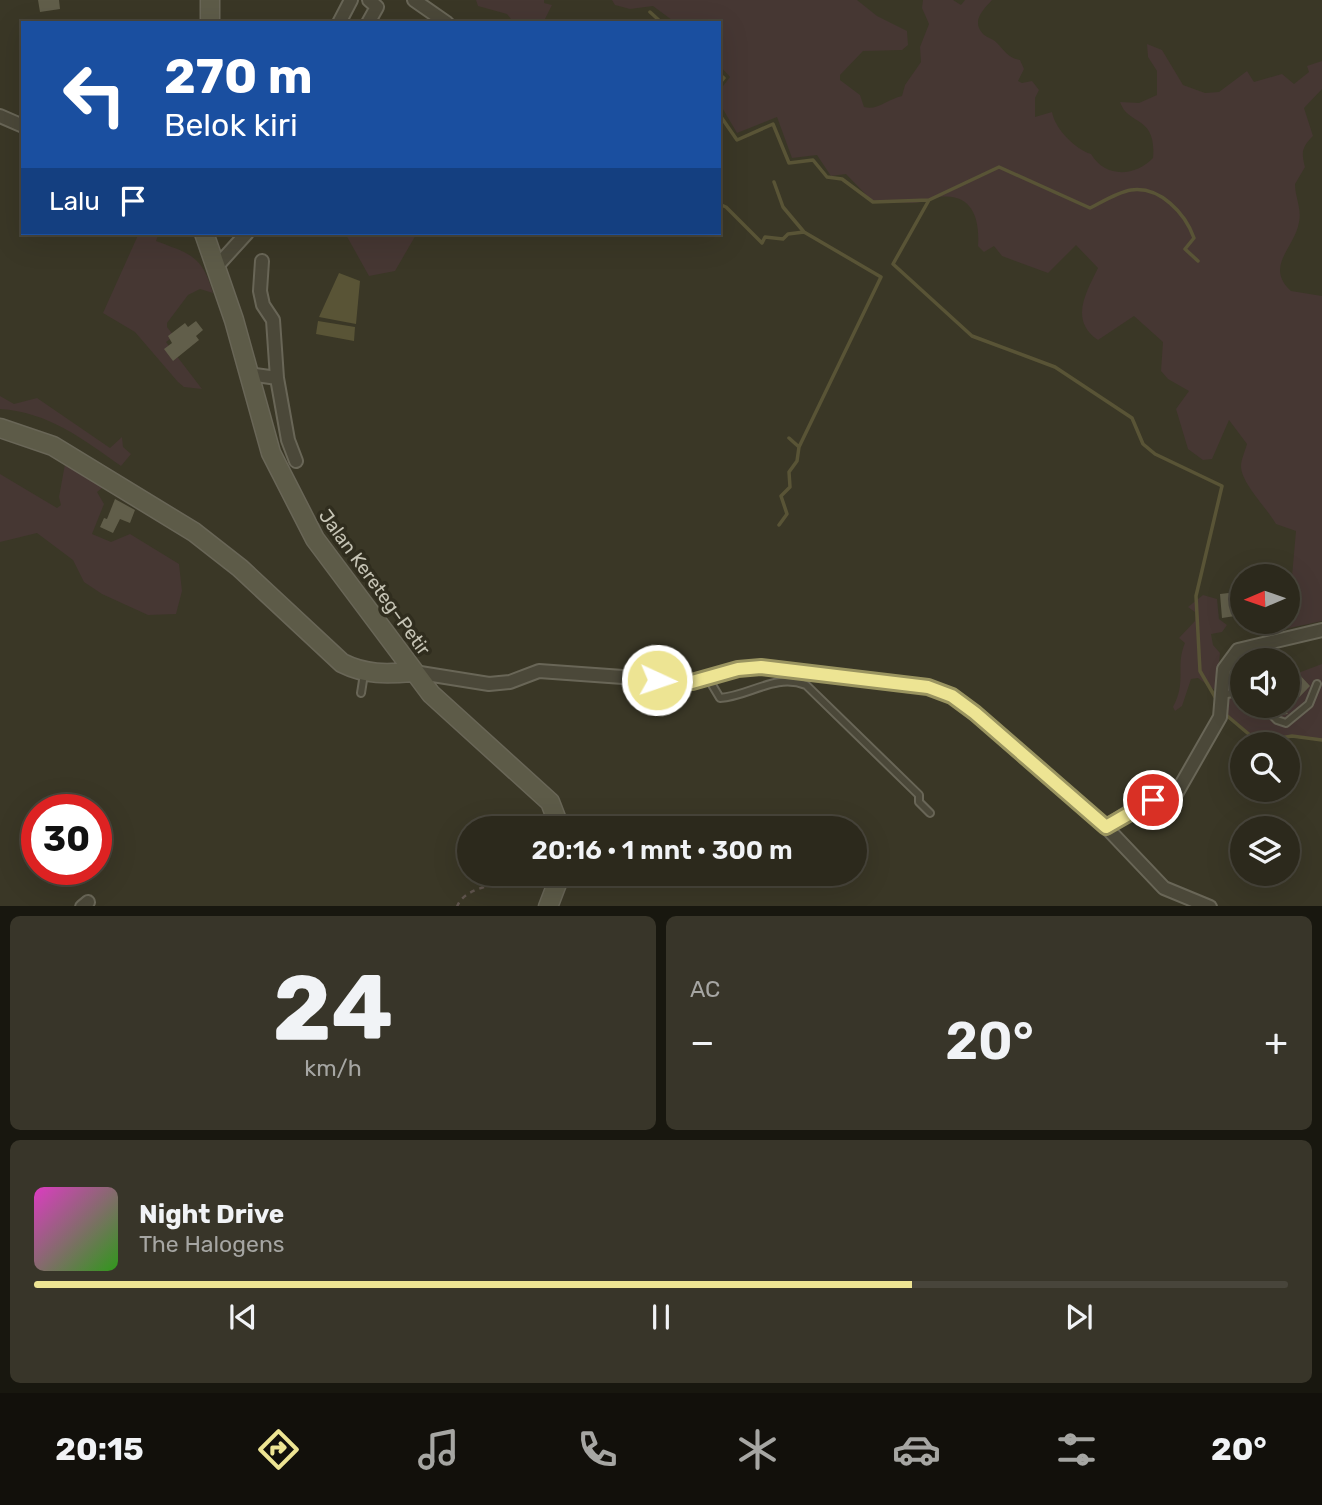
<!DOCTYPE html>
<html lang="id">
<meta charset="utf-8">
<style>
:root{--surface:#2c291c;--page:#383529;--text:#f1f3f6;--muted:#a6a6a3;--line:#48453b;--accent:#ede493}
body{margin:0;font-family:Rubik,sans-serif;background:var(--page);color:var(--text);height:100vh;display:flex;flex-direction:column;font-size:26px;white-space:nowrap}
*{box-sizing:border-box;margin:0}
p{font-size:23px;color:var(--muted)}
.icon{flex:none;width:38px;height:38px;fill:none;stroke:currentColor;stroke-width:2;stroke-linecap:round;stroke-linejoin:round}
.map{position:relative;height:906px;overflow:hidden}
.details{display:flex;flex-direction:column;gap:10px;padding:10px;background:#18170f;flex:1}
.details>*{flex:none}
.top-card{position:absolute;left:21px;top:21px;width:700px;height:214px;border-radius:0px;box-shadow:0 7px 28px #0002,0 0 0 2px var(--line);background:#1a4fa0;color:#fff;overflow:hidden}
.needle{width:46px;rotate:268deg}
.buttons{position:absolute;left:1230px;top:564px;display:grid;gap:14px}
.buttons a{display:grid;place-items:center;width:70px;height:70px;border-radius:50%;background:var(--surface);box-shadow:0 7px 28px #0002,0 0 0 2px var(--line);font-size:35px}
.speed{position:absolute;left:21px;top:794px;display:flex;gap:14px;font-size:35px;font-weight:700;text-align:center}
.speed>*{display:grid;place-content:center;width:91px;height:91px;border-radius:50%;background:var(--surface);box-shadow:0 7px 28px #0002,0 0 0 2px var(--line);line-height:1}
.speed .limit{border:10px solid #d22;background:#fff;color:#111}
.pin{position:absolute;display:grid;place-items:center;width:60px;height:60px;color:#fff;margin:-30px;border:4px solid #fff;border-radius:50%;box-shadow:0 2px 7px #0007}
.me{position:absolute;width:77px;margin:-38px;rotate:93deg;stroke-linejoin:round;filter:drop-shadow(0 0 5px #0008)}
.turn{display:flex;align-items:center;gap:24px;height:147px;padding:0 28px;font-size:32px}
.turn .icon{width:91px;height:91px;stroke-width:2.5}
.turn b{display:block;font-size:49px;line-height:60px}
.then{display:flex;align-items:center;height:66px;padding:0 28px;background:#0003;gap:14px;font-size:26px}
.big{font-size:52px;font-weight:600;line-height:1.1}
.details .card{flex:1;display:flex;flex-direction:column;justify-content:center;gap:10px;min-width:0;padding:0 24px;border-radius:10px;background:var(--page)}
.details .dial{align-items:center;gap:0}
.dial b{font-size:91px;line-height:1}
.song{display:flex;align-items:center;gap:21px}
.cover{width:84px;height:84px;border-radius:10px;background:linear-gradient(135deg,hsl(310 70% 55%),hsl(110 70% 35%))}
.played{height:7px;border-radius:4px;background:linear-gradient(90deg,var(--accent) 70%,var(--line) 70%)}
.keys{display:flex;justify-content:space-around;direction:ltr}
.heat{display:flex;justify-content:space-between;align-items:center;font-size:38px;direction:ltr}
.details .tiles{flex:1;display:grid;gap:10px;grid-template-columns:1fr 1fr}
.card:last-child{grid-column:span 2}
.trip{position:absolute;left:457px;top:816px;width:410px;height:70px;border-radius:35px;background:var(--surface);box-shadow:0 7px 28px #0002,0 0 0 2px var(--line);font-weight:600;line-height:70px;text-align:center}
.tab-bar{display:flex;height:112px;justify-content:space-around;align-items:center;background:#12100b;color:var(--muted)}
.tab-bar .icon{width:49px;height:49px}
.tab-bar .current{color:var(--accent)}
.tab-bar b{font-size:32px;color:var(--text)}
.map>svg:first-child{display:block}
.green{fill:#463733}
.water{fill:#595436}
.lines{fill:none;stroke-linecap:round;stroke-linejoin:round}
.stream{stroke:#595436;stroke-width:3.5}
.building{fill:#615e4a}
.lane-casing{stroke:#696657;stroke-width:10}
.street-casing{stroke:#696657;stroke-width:16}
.secondary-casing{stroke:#696657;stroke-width:21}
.path{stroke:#5f544d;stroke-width:2.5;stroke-dasharray:5 5;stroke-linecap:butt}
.lane{stroke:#4b4839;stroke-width:6}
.street{stroke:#4b4839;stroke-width:12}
.secondary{stroke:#5d5b48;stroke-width:18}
.route-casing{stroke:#9a9460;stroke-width:18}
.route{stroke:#ede493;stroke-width:12}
.labels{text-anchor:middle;stroke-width:7;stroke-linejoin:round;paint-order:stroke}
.street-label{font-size:19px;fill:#c6c4b5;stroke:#302d1e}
</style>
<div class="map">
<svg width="1322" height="907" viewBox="0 0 1322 907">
<rect width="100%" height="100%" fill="#3a3726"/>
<!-- green -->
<path class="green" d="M 476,0 L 544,0 L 544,3 L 552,5 L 543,23 L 514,23 L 507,14 L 478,6 Z
M 612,0 L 857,0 L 877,16 L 907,31 L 908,45 L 902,50 L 863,51 L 840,75 L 840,80 L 860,95 L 864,107 C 877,111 888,99 902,96 L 905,85 L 921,62 L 920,47 L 929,24 L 922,8 L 923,0 L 953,0 L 961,5 L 965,0 L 992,0 C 983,10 971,21 983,34 C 987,38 994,39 997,43 C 1005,51 1008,58 1020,60 L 1024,69 L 1018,81 L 1022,83 L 1032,81 L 1039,90 L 1035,98 L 1035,117 L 1052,112 C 1055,129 1075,149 1091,154 C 1105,178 1135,177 1153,158 C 1157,115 1128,126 1120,102 L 1139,103 L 1157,95 L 1157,71 L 1148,57 L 1147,44 L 1162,50 L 1183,85 L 1205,93 L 1219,92 L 1247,71 L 1254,82 L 1282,74 L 1294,84 L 1309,72 L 1307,66 L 1322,61 L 1322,89 L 1304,108 L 1313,136 C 1302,147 1301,152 1305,167 L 1295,184 C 1295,197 1302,209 1299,222 C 1295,248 1264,266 1291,291 L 1322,296 L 1322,621 L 1266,633 L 1261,625 L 1254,629 L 1251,621 L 1288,621 L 1296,531 L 1276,524 C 1267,508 1241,483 1241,466 C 1241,460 1245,451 1247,444 L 1229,420 L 1212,459 L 1203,460 L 1188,449 L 1176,409 L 1189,391 L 1168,379 L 1161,371 L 1163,342 L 1134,316 L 1098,340 C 1069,320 1086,293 1098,268 L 1076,245 L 1048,273 L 1002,256 L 994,246 L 984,252 L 978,246 C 980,220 973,193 940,197 C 931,199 922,203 913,203 C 900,203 886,202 873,202 L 846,174 L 831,176 L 817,155 L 792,158 L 777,117 L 737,133 L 720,104 L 720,90 L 730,77 L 719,65 L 719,23 L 676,23 L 653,6 L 630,9 L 615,5 Z
M 139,233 L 159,233 L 156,241 C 190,254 202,255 213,293 L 200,289 L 188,295 L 167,323 L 167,327 L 174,336 L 166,342 L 202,389 L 184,387 L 178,382 L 135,332 L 103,313 Z
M 345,233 L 417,233 L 395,271 L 369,276 Z
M 0,396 L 14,404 L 37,398 L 110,448 L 122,437 L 123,447 L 131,454 L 121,466 C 83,439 48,412 0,409 Z
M 0,424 C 50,429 71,452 108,483 L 97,492 L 104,504 L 92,534 L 111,542 L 130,534 L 179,564 L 182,591 L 176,614 L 148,615 L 102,594 L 84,582 L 73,560 L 37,533 L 0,542 L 0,474 L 57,508 L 61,505 L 59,497 L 65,464 Z
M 1203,595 L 1217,599 L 1219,619 L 1227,625 L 1222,632 L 1211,634 L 1213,645 L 1220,653 L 1216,691 L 1198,678 L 1191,679 L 1182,706 L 1175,711 L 1173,707 C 1187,681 1175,666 1185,643 L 1179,638 L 1195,621 L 1195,612 L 1188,607 Z
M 1322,664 L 1322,740 L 1292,736 L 1264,741 L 1251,736 L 1221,710 L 1222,678 L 1242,672 L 1242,705 L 1288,705 L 1288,672 L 1298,673 Z"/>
<!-- water -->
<path class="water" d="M 339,273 L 360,281 L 356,324 L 319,317 Z
M 318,321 L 355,327 L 354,341 L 316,334 Z"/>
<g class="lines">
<!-- stream -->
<path class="stream" d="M 650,12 L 662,23
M 719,74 L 724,78 L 719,84
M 719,114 L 737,140 L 773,124 L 789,163 L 813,160 L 827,177 L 842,179 L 873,202 L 929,200 L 999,167 L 1090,208 C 1102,202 1118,192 1131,190 C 1160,186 1185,213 1194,238 L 1185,249 L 1198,261
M 774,182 L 783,207 L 804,232 L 881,277 L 799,447
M 929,200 L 893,264 L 972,336 L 1055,367 L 1132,418 L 1143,444 L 1155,454 L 1222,486 L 1196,596 L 1200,671 L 1218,702
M 719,204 L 726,207 L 762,243 L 765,237 L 783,239 L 788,234 L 804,232
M 779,525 L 787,514 L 781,496 L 790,487 L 789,472 L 797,461 L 799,447 L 789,438
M 1225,714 L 1251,736 L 1264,741 L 1292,736 L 1322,740"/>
</g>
<!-- building -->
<path class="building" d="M 38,0 L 59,0 L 60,9 L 40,12 Z
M 196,321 L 203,330 L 196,336 L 199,340 L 173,361 L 164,349 L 172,343 L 168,336 L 185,323 L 188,327 Z
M 115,499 L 135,510 L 130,523 L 120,519 L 113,533 L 100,527 L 104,518 L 107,519 Z
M 1237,592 L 1242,615 L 1222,618 L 1220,594 Z
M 1298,673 L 1310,686 L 1286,711 L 1288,714 L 1280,715 L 1270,705 L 1288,705 L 1288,684 Z"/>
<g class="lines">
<defs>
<path id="lane" d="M 708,678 L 720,698 C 750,696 775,673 806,685 L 919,795 L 919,802 L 930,813
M 361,693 L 364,674
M 1222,695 L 1242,691
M 1262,705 L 1277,720 L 1286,723 L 1309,704 L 1317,684"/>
<path id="street" d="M 414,0 L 447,23
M 339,23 L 351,0
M 368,23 L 377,7 L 369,0
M 0,116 L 23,126
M 262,261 L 260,291 L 263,305 L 273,320 L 277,378
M 217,266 L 247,233
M 249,374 L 277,378 L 288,440 L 296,461
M 414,672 L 489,684 L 510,682 L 539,671 L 693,682 L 738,669 L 761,667 L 928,687 L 952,696 L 975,713 L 1106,827 L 1164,888 L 1210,907
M 1106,827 L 1146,801 L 1165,800 L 1176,794 L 1220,717 L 1224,669 L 1238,650 L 1322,630
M 82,907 L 88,902"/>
<path id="secondary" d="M 210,0 L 210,23
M 204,233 L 234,320 L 271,453 L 315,539 L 431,694 L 550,802 L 560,828
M 0,428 L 53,446 L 194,532 L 240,568 L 342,663 C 366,675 386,674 413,672
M 548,907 L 561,873"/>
</defs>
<!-- lane casing -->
<use href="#lane" class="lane-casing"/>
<!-- street casing -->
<use href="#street" class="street-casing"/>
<!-- secondary casing -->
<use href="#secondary" class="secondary-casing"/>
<!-- path -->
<path class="path" d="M 457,907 C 465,882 520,881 542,881"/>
<!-- lane -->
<use href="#lane" class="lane"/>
<!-- street -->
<use href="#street" class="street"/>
<!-- secondary -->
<use href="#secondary" class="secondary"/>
</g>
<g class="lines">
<defs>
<path id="route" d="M 657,680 L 692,682 L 738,669 L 761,667 L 928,687 L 952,696 L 975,713 L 1106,827 L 1153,800"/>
</defs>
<!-- route casing -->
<use href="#route" class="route-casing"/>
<!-- route -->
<use href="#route" class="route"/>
</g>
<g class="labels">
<!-- street labels -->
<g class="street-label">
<text transform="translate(375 582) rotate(54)" y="7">Jalan Kereteg–Petir</text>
</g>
</g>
</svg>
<div class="buttons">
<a><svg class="needle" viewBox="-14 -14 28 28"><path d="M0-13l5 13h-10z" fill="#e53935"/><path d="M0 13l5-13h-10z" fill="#a6a6a3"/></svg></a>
<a><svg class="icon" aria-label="sound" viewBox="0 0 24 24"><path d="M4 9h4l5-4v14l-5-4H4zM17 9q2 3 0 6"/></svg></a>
<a><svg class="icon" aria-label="search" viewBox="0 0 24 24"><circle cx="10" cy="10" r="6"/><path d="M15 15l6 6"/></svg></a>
<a><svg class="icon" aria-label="layers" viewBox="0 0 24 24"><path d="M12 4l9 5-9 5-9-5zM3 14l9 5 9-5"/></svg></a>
</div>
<div class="speed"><div class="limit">30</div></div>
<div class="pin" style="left:1153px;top:800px;background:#d93025"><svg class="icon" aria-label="arrive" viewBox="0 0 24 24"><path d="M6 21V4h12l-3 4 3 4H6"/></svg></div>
<svg class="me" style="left:657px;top:680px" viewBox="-20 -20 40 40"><circle r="17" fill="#ede493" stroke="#fff" stroke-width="3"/><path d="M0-11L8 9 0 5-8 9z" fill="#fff"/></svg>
<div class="trip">20:16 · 1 mnt · 300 m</div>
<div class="top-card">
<div class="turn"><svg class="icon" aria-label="left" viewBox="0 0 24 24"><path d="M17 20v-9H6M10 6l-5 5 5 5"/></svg><div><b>270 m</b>Belok kiri</div></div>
<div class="then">Lalu<svg class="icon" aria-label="arrive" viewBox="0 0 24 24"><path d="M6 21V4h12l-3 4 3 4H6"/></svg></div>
</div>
</div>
<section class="details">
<div class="tiles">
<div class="card dial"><b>24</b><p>km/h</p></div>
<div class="card"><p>AC</p>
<div class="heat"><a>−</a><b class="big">20°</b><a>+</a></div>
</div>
<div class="card">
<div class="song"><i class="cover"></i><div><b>Night Drive</b><p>The Halogens</p></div></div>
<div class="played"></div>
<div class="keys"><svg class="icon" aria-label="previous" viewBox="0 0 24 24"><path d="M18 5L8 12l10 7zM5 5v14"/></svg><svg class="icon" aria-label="pause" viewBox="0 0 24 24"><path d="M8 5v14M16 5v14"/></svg><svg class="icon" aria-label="next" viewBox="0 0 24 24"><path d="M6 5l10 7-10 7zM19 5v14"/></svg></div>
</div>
</div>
</section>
<nav class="tab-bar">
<b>20:15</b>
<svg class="icon current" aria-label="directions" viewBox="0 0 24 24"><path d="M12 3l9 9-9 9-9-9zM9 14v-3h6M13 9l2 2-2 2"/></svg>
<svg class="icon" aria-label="music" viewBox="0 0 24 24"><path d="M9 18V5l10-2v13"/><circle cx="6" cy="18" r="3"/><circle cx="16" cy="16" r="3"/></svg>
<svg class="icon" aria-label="phone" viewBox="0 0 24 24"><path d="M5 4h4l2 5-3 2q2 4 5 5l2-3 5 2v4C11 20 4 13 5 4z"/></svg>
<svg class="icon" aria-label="climate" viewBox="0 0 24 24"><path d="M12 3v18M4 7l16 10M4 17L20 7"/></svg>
<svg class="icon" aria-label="car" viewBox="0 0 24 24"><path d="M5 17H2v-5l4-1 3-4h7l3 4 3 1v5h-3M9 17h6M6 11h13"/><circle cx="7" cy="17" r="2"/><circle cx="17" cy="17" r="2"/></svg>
<svg class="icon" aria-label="filters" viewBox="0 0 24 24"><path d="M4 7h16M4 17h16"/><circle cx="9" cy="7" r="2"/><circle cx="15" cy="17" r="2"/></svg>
<b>20°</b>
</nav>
